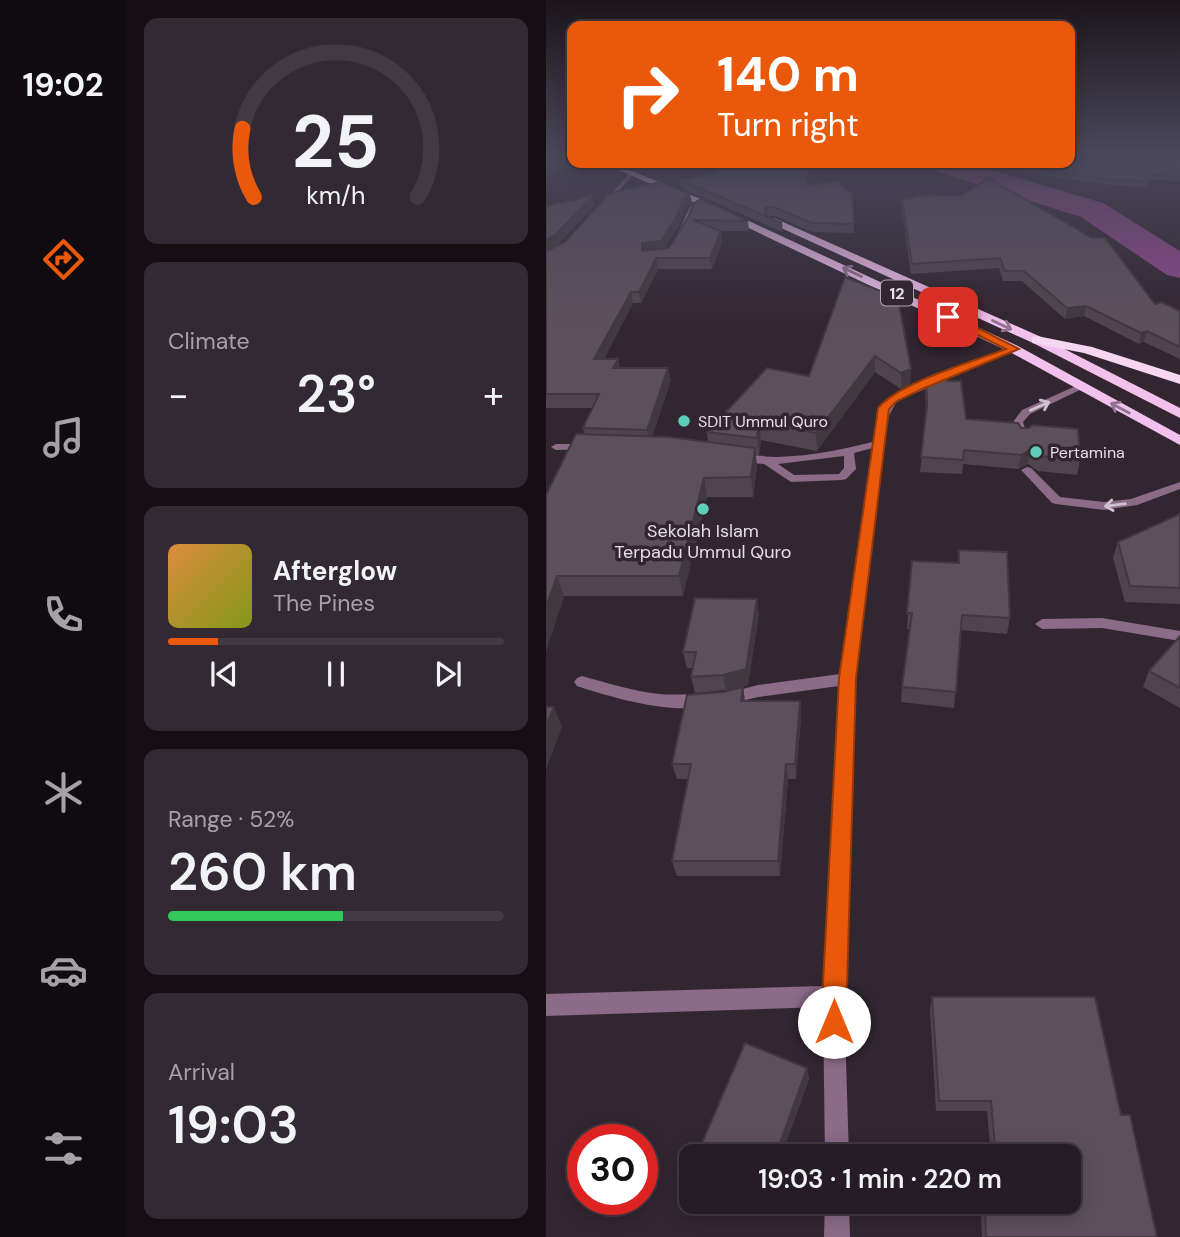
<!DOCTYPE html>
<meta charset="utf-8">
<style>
:root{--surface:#261c25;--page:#322932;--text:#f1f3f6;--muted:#a4a1a7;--line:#423a42;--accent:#ea580c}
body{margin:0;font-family:"DM Sans",sans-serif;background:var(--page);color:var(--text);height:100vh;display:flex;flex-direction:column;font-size:26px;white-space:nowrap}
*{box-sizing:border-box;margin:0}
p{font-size:23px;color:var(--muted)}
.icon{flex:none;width:38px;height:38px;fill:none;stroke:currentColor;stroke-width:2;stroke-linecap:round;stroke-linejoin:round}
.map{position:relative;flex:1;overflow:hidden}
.side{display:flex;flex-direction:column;gap:18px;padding:18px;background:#150f14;width:420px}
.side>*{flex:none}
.banner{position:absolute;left:21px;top:21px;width:508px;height:147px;border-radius:14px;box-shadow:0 4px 18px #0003,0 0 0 2px var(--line);background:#ea580c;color:#fff;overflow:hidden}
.speed{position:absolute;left:21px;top:1124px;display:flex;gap:14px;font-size:35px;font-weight:700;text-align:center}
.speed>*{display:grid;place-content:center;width:91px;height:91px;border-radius:50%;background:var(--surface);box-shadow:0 4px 18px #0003,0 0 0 2px var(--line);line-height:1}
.speed .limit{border:10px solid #d22;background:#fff;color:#111}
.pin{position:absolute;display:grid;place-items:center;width:60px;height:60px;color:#fff;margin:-30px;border-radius:14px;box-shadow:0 4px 10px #0006}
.me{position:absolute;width:77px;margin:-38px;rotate:0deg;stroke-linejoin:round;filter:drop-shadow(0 0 5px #0008)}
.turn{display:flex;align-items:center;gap:24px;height:147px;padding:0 35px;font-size:32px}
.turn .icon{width:91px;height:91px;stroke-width:2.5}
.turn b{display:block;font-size:49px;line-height:60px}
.big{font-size:52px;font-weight:600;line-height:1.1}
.side .tile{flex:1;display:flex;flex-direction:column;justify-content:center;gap:10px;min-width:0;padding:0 24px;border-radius:14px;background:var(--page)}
.side .dial{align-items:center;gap:0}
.dial svg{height:182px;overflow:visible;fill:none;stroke:var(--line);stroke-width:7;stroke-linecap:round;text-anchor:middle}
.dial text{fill:var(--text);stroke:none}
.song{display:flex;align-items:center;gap:21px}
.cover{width:84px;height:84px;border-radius:10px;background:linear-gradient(135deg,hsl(30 70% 55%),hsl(70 70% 35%))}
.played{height:7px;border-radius:4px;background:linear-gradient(90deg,var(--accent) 15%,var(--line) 15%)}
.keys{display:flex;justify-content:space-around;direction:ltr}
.heat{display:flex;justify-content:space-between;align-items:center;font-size:38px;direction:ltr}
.charge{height:10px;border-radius:5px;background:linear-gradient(90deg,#34c759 52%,var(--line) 0)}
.trip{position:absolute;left:133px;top:1144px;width:402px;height:70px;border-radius:14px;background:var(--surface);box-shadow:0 4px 18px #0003,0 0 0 2px var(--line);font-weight:600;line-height:70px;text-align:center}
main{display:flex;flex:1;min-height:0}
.menu{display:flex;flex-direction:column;width:126px;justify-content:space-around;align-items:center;background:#0f0b0f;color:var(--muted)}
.menu .icon{width:49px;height:49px}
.menu .on{color:var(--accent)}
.menu b{font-size:32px;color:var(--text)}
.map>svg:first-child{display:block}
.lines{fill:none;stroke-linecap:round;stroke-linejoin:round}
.river{fill:#8f488b;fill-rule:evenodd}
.service{fill:#8b6b88;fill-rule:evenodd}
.minor{fill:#8b6b88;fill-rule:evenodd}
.trunk{fill:#f2c0ed;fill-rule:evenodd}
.motorway{fill:#f7d6f3;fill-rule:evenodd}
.wall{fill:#50454f}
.shaded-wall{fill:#413840}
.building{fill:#5d505c;stroke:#413840;stroke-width:2}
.oneway{stroke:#92738f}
.oneway2{stroke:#cfc1ce}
.route{fill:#ea580c;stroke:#983908;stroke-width:2}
.poi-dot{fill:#5dceb9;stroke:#322631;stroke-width:2.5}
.labels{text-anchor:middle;stroke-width:7;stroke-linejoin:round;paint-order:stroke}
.shield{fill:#322631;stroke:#b0a7af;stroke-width:2}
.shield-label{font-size:16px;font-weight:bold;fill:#e6dee5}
.far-poi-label{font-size:16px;fill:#e6dee5;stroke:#322631;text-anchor:start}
.poi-label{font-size:18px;fill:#e6dee5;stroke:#322631}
</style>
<main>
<nav class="menu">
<b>19:02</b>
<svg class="icon on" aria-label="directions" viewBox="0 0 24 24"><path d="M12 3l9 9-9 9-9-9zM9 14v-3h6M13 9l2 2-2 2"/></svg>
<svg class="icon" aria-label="music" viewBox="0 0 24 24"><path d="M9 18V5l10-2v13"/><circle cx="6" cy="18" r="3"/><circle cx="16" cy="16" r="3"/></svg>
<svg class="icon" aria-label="phone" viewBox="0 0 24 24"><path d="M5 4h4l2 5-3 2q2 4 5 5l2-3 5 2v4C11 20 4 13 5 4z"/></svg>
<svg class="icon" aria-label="climate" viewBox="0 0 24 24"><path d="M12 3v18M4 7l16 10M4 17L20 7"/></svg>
<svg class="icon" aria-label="car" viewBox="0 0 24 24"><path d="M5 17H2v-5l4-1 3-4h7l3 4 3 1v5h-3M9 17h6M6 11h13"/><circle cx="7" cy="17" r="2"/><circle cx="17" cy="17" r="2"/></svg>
<svg class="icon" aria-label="filters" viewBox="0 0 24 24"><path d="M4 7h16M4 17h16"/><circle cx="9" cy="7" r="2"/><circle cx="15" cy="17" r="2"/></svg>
</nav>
<section class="side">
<div class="tile dial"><svg viewBox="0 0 100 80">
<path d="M14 69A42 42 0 1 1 86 69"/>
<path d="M14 69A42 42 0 0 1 9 39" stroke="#ea580c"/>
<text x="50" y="56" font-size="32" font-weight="700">25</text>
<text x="50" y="72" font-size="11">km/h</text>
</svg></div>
<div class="tile"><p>Climate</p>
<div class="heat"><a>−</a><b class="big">23°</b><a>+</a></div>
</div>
<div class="tile">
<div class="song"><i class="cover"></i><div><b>Afterglow</b><p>The Pines</p></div></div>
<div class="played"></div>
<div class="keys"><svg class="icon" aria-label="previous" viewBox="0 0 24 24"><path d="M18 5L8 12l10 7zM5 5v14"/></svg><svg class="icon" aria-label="pause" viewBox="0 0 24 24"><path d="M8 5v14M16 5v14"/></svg><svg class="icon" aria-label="next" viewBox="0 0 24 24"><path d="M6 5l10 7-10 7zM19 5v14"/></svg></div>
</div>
<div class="tile"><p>Range · 52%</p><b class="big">260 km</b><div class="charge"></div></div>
<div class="tile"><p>Arrival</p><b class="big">19:03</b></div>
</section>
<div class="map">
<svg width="634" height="1237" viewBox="0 0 634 1237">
<rect width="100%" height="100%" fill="#322631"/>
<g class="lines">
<!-- river -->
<path class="river" d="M 379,163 L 421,163 L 557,203 L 634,251 L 634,278 L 621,275 L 535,217 L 383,169 Z"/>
<!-- service -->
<path class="service" d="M 532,385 L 540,387 L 484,414 L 477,422 L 482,438 L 481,440 L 473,440 L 467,422 L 476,410 Z
M 334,440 L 339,443 L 338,445 L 308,453 L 310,469 L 300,479 L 296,480 L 245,482 L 218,464 L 194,462 L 188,459 C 198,452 219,457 231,457 C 267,456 300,449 334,440 ZM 298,456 L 298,468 L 293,474 L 248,475 L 232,464 Z
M 42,444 L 46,445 L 46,449 L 10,450 L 5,447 L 10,444 Z
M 481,467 L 485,468 L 514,497 L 558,502 L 585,499 L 634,482 L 634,489 L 591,505 L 558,510 L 510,504 L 506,503 L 477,472 L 475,470 Z
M 556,618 L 634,631 L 634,641 L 556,628 L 496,629 L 489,624 L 496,619 Z"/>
<!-- minor -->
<path class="minor" d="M 84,172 L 89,173 L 58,207 L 54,207 Z
M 155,202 L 160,203 L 149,208 L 135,236 L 130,237 L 144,206 Z
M 465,347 L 472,349 L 351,401 L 341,419 L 309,679 L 298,996 L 303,1157 L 279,1157 L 277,1007 L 0,1016 L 0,994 L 277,986 L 293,686 L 212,697 L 182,704 L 177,702 L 174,698 L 177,694 L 212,685 L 294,674 L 330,425 L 335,409 L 343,397 Z
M 36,676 C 61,683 87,691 113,694 C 129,696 148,692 163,697 L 166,701 L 163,705 C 129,716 64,697 31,686 L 28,682 L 31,678 Z
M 279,1202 L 303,1202 L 304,1237 L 278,1237 Z"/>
<!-- trunk -->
<path class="trunk" d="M 56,163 L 66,163 L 160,201 L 472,346 L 634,435 L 634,445 L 464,352 L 154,205 Z
M 222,218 L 228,218 L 495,337 L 634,408 L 634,418 L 487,343 L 222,222 Z"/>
<!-- motorway -->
<path class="motorway" d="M 491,336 L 546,347 L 634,375 L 634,384 L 538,353 L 486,343 L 486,337 Z"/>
</g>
<!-- wall -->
<path class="wall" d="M 634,151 L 634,181 L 602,180 L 601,187 L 566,185 L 453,170 L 453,164 Z
M 266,163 L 262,185 L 306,194 L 308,233 L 266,232 L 229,216 L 221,216 L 236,223 L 237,232 L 135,188 L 134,180 Z
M 46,196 L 48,206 L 11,245 L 146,204 L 139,209 L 134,224 L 118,249 L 123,248 L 143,216 L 202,221 L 203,231 L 174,231 L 176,242 L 166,269 L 112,269 L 95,303 L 87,303 L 58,359 L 72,359 L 74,368 L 125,380 L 106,437 L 162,442 L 161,432 L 263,376 L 299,277 L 365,369 L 364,385 L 355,389 L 329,372 L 271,451 L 215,440 L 213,455 L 210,455 L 211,467 L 207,497 L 161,497 L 137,596 L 18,596 L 0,651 L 0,495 L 39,435 L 37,428 L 47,408 L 0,408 L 0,206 Z
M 356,200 L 609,304 L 634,311 L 634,359 L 598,342 L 593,344 L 538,316 L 519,319 L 476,281 L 457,281 L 453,268 L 365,274 L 356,209 Z
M 380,378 L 420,419 L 475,428 L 534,460 L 531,475 L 492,471 L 482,464 L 472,469 L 417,464 L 416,474 L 374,472 L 380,415 L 379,392 Z
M 634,514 L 634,604 L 579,602 L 567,558 L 572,542 Z
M 413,550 L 464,618 L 461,634 L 414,630 L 408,708 L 355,702 L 356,687 L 364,629 L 361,629 L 366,561 L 412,563 Z
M 213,614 L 202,685 L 180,690 L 149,693 L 145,677 L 147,668 L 141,668 L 137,652 Z
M 634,636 L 634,708 L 597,687 L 603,671 Z
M 197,687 L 199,701 L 255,717 L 250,779 L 242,779 L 234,876 L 131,876 L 126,861 L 142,779 L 131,779 L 126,764 L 177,692 Z
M 386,997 L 575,1115 L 611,1237 L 436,1237 L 435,1217 L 439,1210 L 451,1211 L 450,1202 L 523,1202 L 523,1157 L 445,1157 L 441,1111 L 390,1111 L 384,1009 Z
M 261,1068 L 263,1079 L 235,1157 L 172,1157 L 161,1152 L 156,1143 Z"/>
<!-- shaded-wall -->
<path class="shaded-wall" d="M 26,160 L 26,163 L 36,163 L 0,177 L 0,170 Z
M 264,163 L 266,163 L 260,193 L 260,185 Z
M 144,194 L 146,204 L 139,209 L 134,224 L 116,252 L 96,251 L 96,243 L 137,199 Z
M 46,196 L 48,206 L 12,245 L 0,252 L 0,240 Z
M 175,231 L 176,242 L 166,269 L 164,258 Z
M 110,258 L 112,269 L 95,303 L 93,292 Z
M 85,292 L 87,303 L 51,372 L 48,359 Z
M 540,306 L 538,316 L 519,319 L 521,308 Z
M 601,331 L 598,342 L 593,344 L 595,333 Z
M 329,356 L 329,372 L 271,451 L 270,433 Z
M 72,359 L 74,372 L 67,368 Z
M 122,368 L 125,380 L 104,443 L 101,430 Z
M 365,369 L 364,385 L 355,389 L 355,373 Z
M 213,423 L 215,440 L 213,455 L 211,438 Z
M 209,448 L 211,467 L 207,497 L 205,477 Z
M 484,450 L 482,464 L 472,469 L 475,455 Z
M 158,478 L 161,497 L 137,596 L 133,576 Z
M 11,576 L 18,596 L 0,651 L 0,607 Z
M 211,599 L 213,614 L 202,685 L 180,690 L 177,675 Z
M 197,687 L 199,703 L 195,701 Z
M 254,701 L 255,717 L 250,779 L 249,764 Z
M 8,707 L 16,727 L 0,770 L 0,726 Z
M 240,764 L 242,779 L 234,876 L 232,861 Z
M 261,1068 L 263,1079 L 235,1157 L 229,1157 Z"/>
<!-- building -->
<path class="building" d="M 0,151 L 26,151 L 26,160 L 0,170 Z
M 523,151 L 634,151 L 634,176 L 602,175 L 602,181 L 567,180 L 453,164 L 454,163 L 523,163 Z
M 178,163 L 264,163 L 260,185 L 292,182 L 306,194 L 308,224 L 265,223 L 228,207 L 219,208 L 220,216 L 236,223 L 134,180 L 169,173 Z
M 442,178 L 546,238 L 559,238 L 609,304 L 615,302 L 634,311 L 634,347 L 601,331 L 595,333 L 540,306 L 521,308 L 478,271 L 459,271 L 454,258 L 366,264 L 356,200 L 381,195 L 415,196 Z
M 115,182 L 144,194 L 137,199 L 132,214 L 115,241 L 96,243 L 96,251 L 123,248 L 143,216 L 147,204 L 155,199 L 202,221 L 147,220 L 175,231 L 164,258 L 110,258 L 93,292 L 85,292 L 48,359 L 72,359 L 67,368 L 122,368 L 101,430 L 37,428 L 53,394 L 0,394 L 0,251 L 19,242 L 64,193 Z
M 46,196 L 10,234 L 0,240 L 0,206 Z
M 299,277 L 352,298 L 365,369 L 355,373 L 329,356 L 270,433 L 213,423 L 211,438 L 161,432 L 221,368 L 263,376 Z
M 391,373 L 402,381 L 415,381 L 420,419 L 472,423 L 475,428 L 483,428 L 487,425 L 532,429 L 534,460 L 495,456 L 484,450 L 475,455 L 418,450 L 417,460 L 375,457 L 381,405 L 380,378 Z
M 30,434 L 123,437 L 209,448 L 205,477 L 158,478 L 133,576 L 11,576 L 0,607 L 0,495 Z
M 634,514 L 634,588 L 584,586 L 572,542 Z
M 413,550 L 461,552 L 464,618 L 416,615 L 410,692 L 356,687 L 366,613 L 361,613 L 366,561 L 413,563 Z
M 149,598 L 211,599 L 200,669 L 177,675 L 145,677 L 150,652 L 137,652 Z
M 634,636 L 634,688 L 603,671 Z
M 197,687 L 195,701 L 254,701 L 249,764 L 240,764 L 232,861 L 126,861 L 145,764 L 126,764 L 141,695 L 177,692 Z
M 0,707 L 8,707 L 0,726 Z
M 386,997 L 549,997 L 575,1115 L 584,1115 L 611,1237 L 440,1237 L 439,1210 L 456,1211 L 455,1202 L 523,1202 L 523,1157 L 450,1157 L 445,1101 L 393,1101 Z
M 199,1043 L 261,1068 L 229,1157 L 189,1157 L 156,1143 Z"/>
<!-- one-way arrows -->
<defs><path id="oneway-shaft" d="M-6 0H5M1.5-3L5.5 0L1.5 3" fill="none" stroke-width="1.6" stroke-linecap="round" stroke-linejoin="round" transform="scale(1.75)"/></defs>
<g class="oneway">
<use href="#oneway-shaft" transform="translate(306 272) rotate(-155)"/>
<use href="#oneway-shaft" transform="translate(456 325) rotate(25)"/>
<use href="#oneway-shaft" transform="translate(574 408) rotate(-152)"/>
</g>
<g class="oneway2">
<use href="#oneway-shaft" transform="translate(494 406) rotate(-24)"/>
<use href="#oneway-shaft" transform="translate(569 505) rotate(173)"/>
</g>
<!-- sky -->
<linearGradient id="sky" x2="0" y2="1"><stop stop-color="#1c151b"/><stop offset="0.47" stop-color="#49475a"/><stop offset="1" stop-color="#49475a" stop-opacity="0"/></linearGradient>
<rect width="634" height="324" fill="url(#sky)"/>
<!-- route -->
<path class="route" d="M 399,315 L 406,315 L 473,349 L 376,389 L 351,401 L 343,409 L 310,678 L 300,1022 L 296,1031 L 288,1035 L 279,1031 L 275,1022 L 293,678 L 332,408 C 354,382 426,362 460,349 L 399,319 Z"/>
<!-- markers -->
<g class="poi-dot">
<circle cx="138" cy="421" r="7"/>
<circle cx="490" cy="452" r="7"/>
<circle cx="157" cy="509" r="7"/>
</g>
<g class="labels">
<!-- shield labels -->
<rect class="shield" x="335" y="280.5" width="32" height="25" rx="5"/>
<g class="shield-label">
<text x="351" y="299">12</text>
</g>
<!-- far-poi labels -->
<g class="far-poi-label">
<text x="152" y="427">SDIT Ummul Quro</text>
<text x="504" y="458">Pertamina</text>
</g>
<!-- poi labels -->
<g class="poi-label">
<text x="157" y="537">Sekolah Islam<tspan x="157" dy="21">Terpadu Ummul Quro</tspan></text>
</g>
</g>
</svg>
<div class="speed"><div class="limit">30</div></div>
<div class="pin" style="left:402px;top:317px;background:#d93025"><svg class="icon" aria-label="arrive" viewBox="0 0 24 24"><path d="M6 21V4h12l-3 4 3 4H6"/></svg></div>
<svg class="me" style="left:288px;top:1022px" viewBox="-20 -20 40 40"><circle r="19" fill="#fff"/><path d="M0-13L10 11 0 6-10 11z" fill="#ea580c"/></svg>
<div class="trip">19:03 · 1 min · 220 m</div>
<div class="banner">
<div class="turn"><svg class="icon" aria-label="right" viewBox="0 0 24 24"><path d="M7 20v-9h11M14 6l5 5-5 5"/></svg><div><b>140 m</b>Turn right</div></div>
</div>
</div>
</main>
